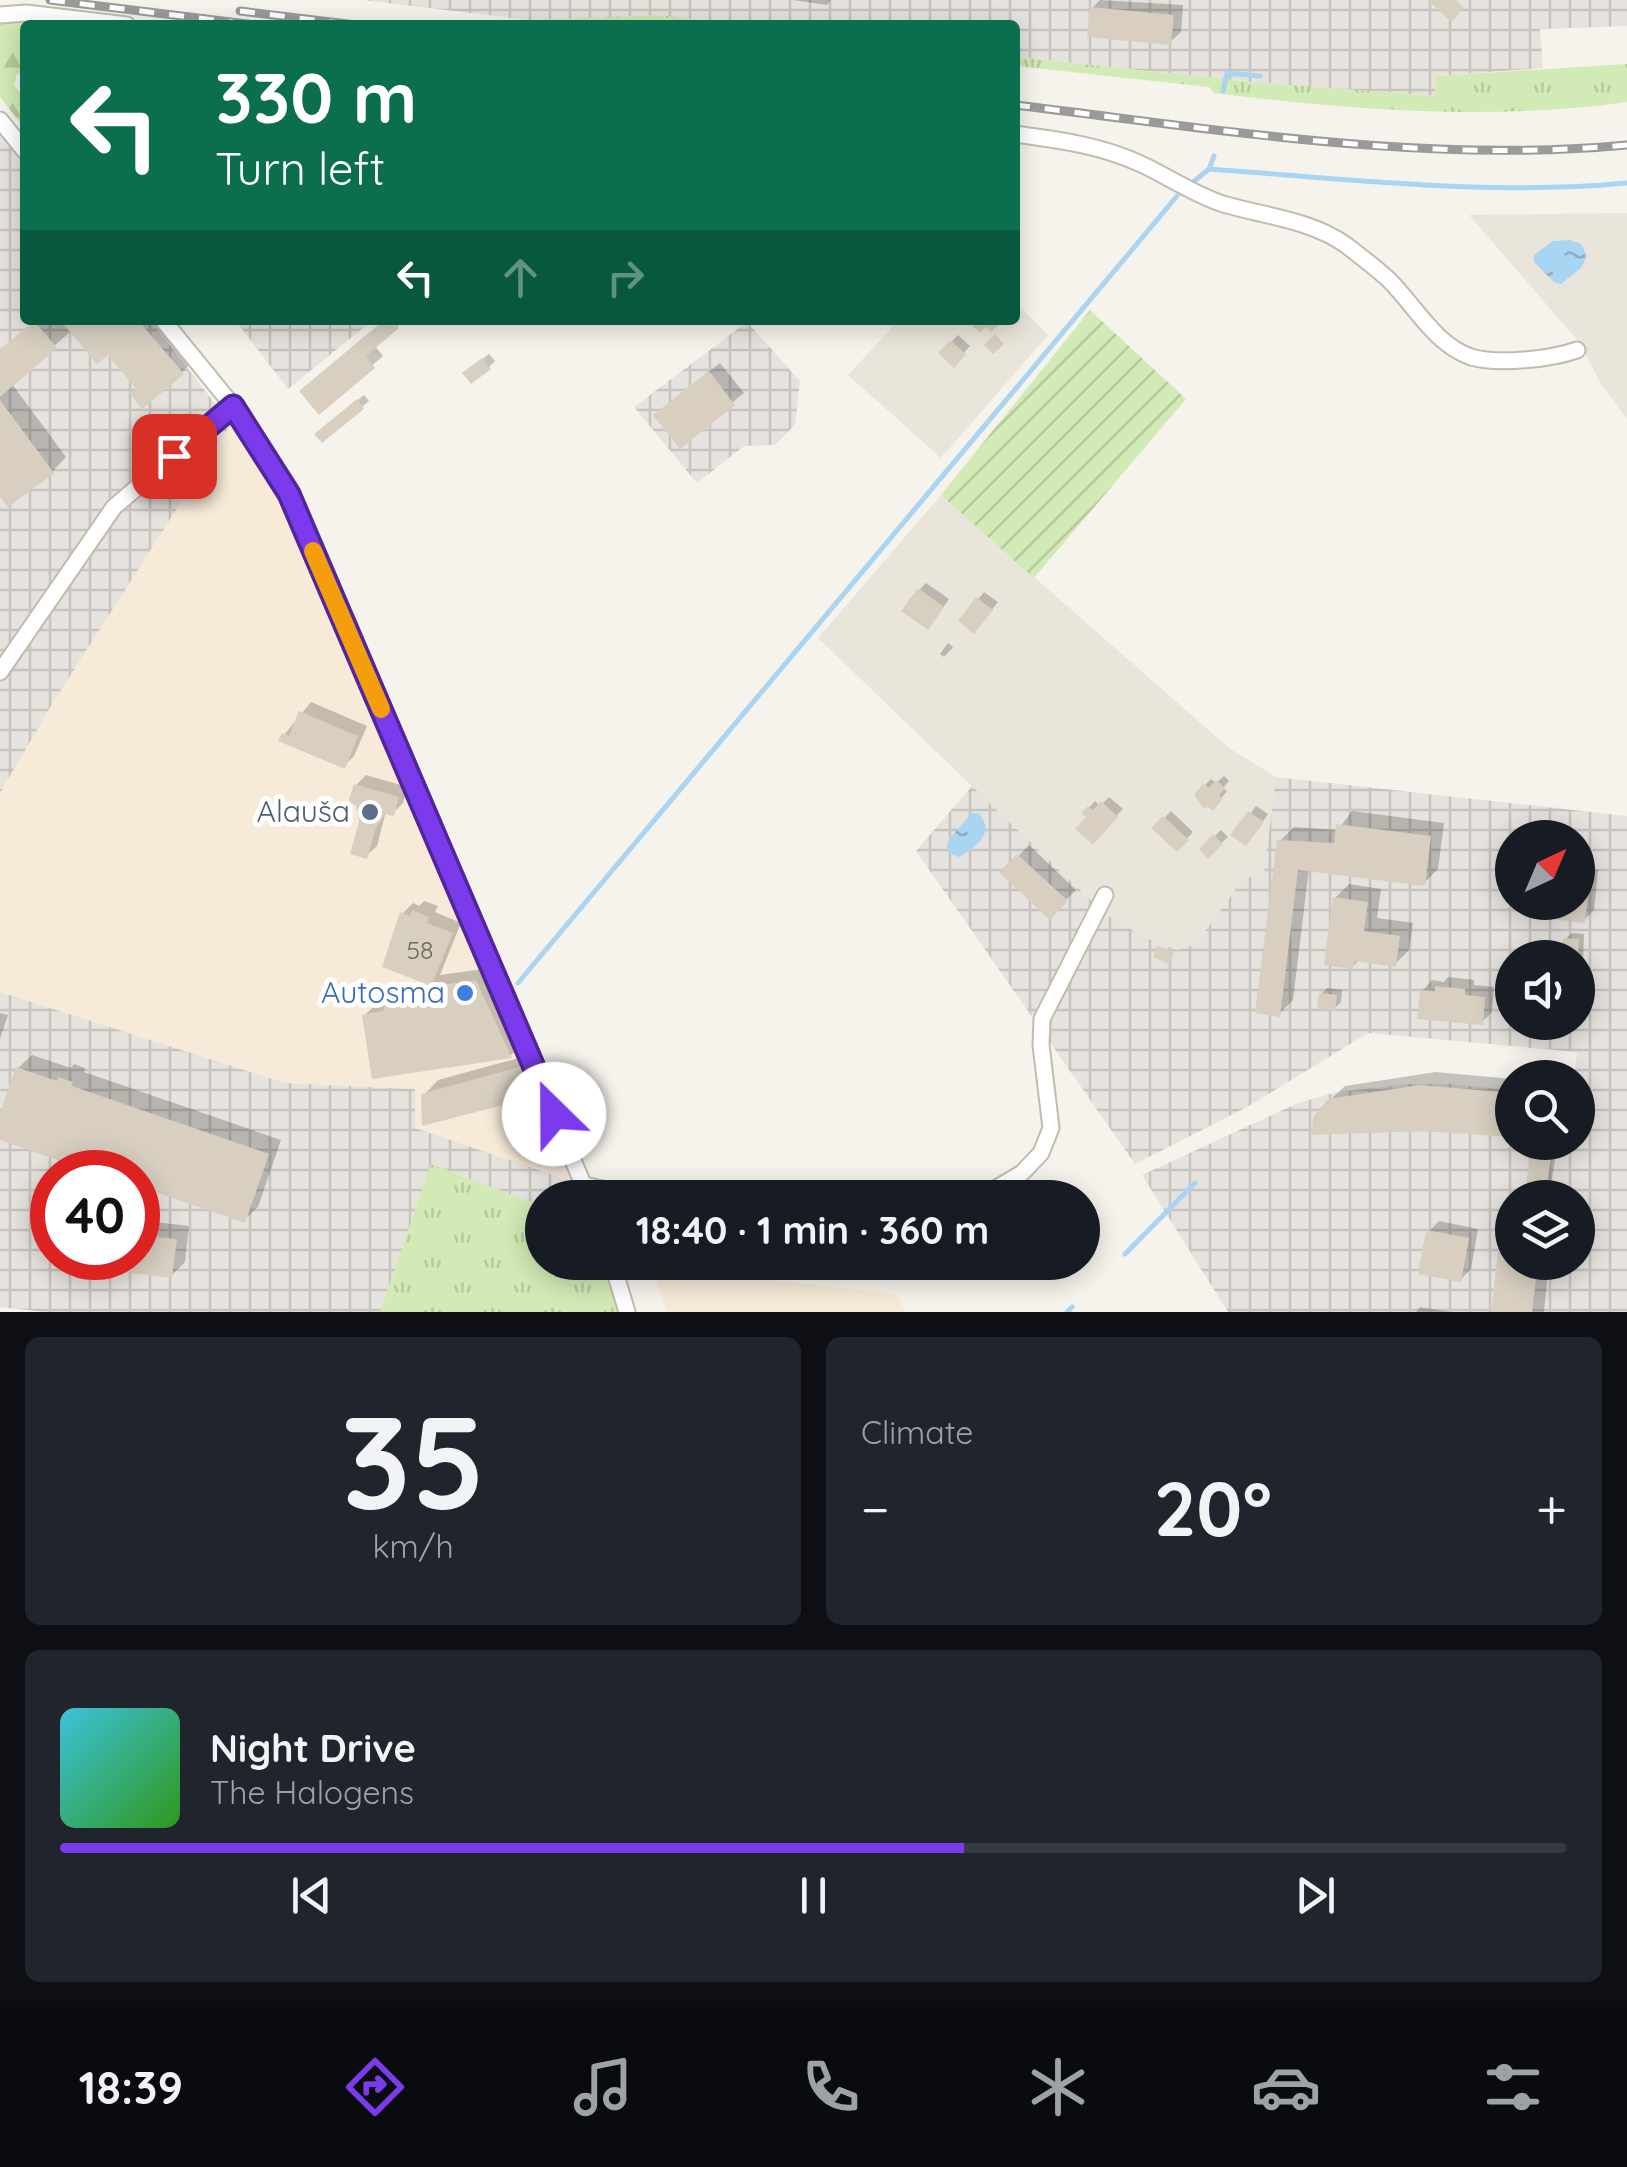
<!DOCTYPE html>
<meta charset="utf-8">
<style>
:root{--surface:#171b24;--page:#20242c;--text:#f1f3f6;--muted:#9ea1a6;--line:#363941;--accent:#7c3aed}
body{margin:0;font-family:Quicksand,sans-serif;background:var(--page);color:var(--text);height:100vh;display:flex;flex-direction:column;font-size:38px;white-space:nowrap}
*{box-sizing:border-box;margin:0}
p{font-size:32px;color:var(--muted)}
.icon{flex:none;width:55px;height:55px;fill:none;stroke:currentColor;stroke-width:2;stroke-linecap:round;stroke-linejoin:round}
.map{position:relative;height:1312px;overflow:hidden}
.sheet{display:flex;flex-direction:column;gap:25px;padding:25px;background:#0d0f14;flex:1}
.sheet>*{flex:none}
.top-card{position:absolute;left:20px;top:20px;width:1000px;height:305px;border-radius:10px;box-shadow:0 5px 25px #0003;background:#0b6e4f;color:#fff;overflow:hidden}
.needle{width:65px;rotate:44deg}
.controls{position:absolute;left:1495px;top:820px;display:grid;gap:20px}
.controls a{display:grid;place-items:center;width:100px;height:100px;border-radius:50%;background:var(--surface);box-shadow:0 5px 25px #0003;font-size:50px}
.speed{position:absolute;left:30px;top:1150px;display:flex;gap:20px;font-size:50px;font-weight:700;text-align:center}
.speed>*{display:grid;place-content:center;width:130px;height:130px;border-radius:50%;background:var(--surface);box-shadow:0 5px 25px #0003;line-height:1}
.speed .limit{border:15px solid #d22;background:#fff;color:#111}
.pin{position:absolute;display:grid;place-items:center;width:85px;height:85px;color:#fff;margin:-42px;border-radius:20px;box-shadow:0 5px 15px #0006}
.me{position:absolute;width:110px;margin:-55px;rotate:337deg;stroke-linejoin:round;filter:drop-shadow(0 0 8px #0008)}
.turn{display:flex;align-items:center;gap:35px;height:210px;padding:0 30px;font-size:45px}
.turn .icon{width:130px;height:130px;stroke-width:2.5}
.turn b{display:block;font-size:70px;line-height:85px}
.lanes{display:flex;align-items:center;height:95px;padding:0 30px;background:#0003;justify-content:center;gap:50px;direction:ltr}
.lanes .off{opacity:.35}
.big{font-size:75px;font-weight:800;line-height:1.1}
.sheet .card{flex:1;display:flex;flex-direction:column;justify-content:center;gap:15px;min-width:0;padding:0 35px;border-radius:15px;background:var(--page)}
.sheet .dial{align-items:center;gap:0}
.dial b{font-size:130px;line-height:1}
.song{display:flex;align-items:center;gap:30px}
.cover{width:120px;height:120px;border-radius:15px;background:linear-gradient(135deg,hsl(190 70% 55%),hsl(110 70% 35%))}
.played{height:10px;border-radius:5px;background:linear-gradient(90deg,var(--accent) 60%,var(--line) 60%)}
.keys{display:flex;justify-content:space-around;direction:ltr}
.heat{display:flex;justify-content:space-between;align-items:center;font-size:55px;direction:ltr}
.sheet .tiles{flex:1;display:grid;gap:25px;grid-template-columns:1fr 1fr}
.card:last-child{grid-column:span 2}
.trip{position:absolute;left:525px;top:1180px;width:575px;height:100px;border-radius:50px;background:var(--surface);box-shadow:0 5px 25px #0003;font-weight:800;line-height:100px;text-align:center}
.tabs{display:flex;height:160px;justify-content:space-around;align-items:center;background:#090b0e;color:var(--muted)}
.tabs .icon{width:70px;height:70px}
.tabs .active{color:var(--accent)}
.tabs b{font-size:45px;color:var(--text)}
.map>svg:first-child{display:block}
.residential{fill:#eae5da}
.commercial{fill:#f7ead8}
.industrial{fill:url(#industrial-grid);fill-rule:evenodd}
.grass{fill:url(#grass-tufts)}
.forest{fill:url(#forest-firs)}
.garden{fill:url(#garden-furrows)}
.water{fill:url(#water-ripples)}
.shadow{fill:#0003}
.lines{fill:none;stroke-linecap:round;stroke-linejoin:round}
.stream{stroke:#a9d4f2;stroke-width:5}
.building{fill:#d8cfc1}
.minor-casing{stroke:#c2bbae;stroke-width:19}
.minor{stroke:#fff;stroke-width:15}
.rail-casing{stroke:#9a9a9a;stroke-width:9}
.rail{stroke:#fff;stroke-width:5;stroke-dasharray:15;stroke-linecap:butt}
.route-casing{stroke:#51269a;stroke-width:25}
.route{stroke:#7c3aed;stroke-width:18}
.slow{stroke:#f59e0b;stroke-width:18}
.service-dot{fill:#5c6f8a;stroke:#fff;stroke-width:4}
.shop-dot{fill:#3f7fe0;stroke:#fff;stroke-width:4}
.labels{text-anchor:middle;stroke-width:10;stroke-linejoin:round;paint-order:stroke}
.number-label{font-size:25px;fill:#6e675b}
.service-label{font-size:30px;fill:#4e5e75;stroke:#fff;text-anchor:end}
.shop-label{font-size:30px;fill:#366cbe;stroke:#fff;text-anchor:end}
</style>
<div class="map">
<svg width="1627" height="1312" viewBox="0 0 1627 1312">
<defs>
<pattern id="industrial-grid" width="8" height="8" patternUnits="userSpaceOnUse" patternTransform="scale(2.5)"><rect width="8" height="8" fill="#e6e2dd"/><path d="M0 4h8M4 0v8" fill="none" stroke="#c7c3be"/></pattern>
<pattern id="grass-tufts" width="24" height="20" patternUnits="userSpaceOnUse" patternTransform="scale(2.5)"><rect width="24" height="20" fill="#d2eab5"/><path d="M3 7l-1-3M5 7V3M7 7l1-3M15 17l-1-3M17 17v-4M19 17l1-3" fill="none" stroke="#b6ca9c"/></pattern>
<pattern id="forest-firs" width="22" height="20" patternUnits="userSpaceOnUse" patternTransform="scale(2.5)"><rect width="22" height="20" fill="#d2eab5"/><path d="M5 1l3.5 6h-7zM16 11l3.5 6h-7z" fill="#b6ca9c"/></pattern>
<pattern id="garden-furrows" width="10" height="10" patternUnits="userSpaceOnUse" patternTransform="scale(2.5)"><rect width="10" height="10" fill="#d2eab5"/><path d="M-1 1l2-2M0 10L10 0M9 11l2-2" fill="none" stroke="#b6ca9c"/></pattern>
<pattern id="water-ripples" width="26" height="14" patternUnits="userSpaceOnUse" patternTransform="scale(2.5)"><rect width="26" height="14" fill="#a9d4f2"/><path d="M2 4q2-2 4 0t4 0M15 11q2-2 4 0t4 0" fill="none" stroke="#8caec5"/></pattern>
</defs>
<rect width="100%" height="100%" fill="#f6f3ec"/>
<!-- residential -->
<path class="residential" d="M 1627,213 L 1627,419 L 1601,384 L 1579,342 L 1469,215 Z
M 1015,302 L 1048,335 L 941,458 L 848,375 L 899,320 L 1015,320 Z
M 941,495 L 1229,748 L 1276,777 L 1263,881 L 1245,876 L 1196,944 L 1177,950 L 1144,937 L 1105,914 L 818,638 Z"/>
<!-- commercial -->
<path class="commercial" d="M 231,424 L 279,503 L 577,1183 L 414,1128 L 415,1089 L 285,1083 L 0,992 L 0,793 L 54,701 Z
M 651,1266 L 895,1294 L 906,1312 L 667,1312 Z"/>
<!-- industrial -->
<path class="industrial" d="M 362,0 L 1627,0 L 1627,26 L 1540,29 L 1543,68 L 1436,76 L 1435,96 L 1250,82 L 1015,57 L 1015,25 L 740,25 L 660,15 L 529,20 Z
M 0,134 L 25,165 L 25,320 L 150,320 L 231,424 L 54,701 L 0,793 Z
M 235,320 L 373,320 L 288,389 Z
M 747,322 L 800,381 L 795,425 L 775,445 L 744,446 L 697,483 L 634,407 Z
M 1276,777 L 1627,816 L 1627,1312 L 1228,1312 L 1142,1175 L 1298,1103 L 1337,1092 L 1410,1084 L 1450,1084 L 1512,1090 L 1512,1142 L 1578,1142 L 1578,1078 L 1574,1077 L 1577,1052 L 1368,1033 L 1249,1106 L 1135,1164 L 916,851 L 972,786 L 1105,914 L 1144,937 L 1177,950 L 1196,944 L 1245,876 L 1263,880 ZM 1512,838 L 1578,838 L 1578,902 L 1512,902 ZM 1512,958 L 1578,958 L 1578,1022 L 1512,1022 ZM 1512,1198 L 1578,1198 L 1578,1262 L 1512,1262 Z
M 0,992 L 285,1083 L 415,1089 L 415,1128 L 577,1183 L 581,1197 L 542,1198 L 542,1206 L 431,1165 L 380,1312 L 45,1312 L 0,1307 ZM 52,1172 L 138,1172 L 138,1258 L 52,1258 Z"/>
<!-- grass -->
<path class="grass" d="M 660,15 L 740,25 L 575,25 L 529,20 Z
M 1015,57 L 1250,82 L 1435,96 L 1436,76 L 1627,64 L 1627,102 C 1490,121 1350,110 1214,93 L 1209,87 L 1015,66 Z
M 431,1164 L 542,1206 L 542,1262 L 602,1263 L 618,1312 L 380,1312 Z"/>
<!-- forest -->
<path class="forest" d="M 24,20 L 40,25 L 25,25 L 25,70 L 17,74 L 14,85 L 25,99 L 25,129 L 0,97 L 0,22 Z"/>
<!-- garden -->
<path class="garden" d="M 1090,310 L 1186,399 L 1034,578 L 941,495 Z"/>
<!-- water -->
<path class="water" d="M 1570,240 L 1581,244 L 1587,256 L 1581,268 L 1561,284 L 1554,282 L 1534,262 L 1534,255 L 1553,241 Z
M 972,813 L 978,813 C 997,832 976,847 959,857 L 951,854 L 947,847 L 949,839 Z"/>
<!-- shadow -->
<path class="shadow" d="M 792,0 L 831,0 L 827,5 Z
M 1100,0 L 1183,5 L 1181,32 L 1170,42 L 1092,8 Z
M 36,320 L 162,320 L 196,358 L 182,372 L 139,388 L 108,352 L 72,330 L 12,384 L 66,457 L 53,471 L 0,493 L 0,350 Z
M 385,320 L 404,320 L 375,346 L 383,356 L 319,411 Z
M 958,335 L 970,346 L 953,364 L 941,353 Z
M 489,354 L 495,361 L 489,367 L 472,367 Z
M 720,363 L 744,393 L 680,445 L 666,405 Z
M 364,395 L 369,401 L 323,440 L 324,428 Z
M 926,583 L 949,599 L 934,621 L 920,589 Z
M 984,592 L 998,602 L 980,625 L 961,621 Z
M 948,643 L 953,647 L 944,657 L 940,654 Z
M 311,702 L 367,726 L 354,756 L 344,766 L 284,735 Z
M 366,775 L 408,787 L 403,803 L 393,813 L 387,812 L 385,815 L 377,846 L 366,856 L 356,785 Z
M 1224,776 L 1229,781 L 1223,788 L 1227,791 L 1219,801 L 1205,785 L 1211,779 L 1216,783 Z
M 1109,797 L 1123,809 L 1093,841 L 1090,817 L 1085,812 L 1095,801 L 1100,806 Z
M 1256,806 L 1268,814 L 1252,837 L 1234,835 Z
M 1171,811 L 1193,832 L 1177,849 L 1155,828 Z
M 1352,811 L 1444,823 L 1438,869 L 1424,883 L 1309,868 L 1293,1000 L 1279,1014 L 1280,841 L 1294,827 L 1338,830 Z
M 1221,830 L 1228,837 L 1208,855 L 1202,849 Z
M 1029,845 L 1076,890 L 1050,916 L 1003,872 Z
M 1578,868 L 1598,870 L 1594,910 L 1584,920 L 1578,902 Z
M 1349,884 L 1381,889 L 1377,918 L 1413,923 L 1409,950 L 1395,964 L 1360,959 L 1352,967 L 1335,898 Z
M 424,901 L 438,906 L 435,912 L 461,923 L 440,975 L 490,968 L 525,1042 L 511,1055 L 374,1076 L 365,1015 L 379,1001 L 390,1000 L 403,987 L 412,989 L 421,980 L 403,913 L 413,903 L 419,906 Z
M 1572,933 L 1584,934 L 1583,962 L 1578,967 L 1578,958 L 1571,958 L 1565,939 Z
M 1448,977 L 1474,980 L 1474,985 L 1494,987 L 1492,1012 L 1482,1022 L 1422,991 L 1432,980 L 1444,982 Z
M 1327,988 L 1342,990 L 1341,1002 L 1334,1009 L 1321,994 Z
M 0,1013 L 8,1015 L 0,1039 Z
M 537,1053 L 550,1102 L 537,1116 L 503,1103 L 424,1095 L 438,1080 Z
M 32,1055 L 71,1068 L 74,1064 L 85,1068 L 84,1072 L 281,1140 L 258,1207 L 244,1220 L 138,1184 L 138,1172 L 88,1172 L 89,1168 L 0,1137 L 0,1121 L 18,1068 Z
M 1436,1072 L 1512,1079 L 1512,1135 L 1423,1129 L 1330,1100 L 1345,1086 Z
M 1540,1145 L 1557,1147 L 1552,1179 L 1545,1186 L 1534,1151 Z
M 1520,1190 L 1557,1194 L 1557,1198 L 1513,1198 Z
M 1512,1198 L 1512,1262 L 1549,1262 L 1544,1312 L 1494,1312 L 1506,1204 Z
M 138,1220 L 189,1226 L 185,1262 L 171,1276 L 61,1263 L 62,1258 L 138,1258 Z
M 1439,1221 L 1478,1229 L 1471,1269 L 1460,1280 L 1429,1231 Z
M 1420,1307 L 1450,1312 L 1416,1312 Z"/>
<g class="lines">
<!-- stream -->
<path class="stream" d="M 1223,91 L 1227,73 L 1260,76
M 1209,169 C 1347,179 1488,196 1627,183
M 1192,183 L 1209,169 L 1214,156
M 518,983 L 1177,196
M 1125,1254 L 1195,1183
M 1067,1312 L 1072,1307"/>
</g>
<!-- building -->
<path class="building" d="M 1428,0 L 1456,0 L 1464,8 L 1451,22 Z
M 1090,7 L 1174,15 L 1171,45 L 1087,37 Z
M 60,320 L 138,320 L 184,374 L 142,409 L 130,394 L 136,389 L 108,355 L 97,364 Z
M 384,320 L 393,320 L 399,328 L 366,356 L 375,368 L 319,415 L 299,391 Z
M 978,320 L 999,320 L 1002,322 L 991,332 L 986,327 L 980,333 L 972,326 Z
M 34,321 L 57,348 L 0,397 L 0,349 Z
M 995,334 L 1004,344 L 993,354 L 984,345 Z
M 950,340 L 966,354 L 954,368 L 938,353 Z
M 482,358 L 491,369 L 471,384 L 462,373 Z
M 709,371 L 735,405 L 680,449 L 653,415 Z
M 357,399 L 364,409 L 322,443 L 314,434 Z
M 0,400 L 54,473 L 8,507 L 0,497 Z
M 918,588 L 944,607 L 928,630 L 901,611 Z
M 976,597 L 993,610 L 974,634 L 958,621 Z
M 299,711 L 358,736 L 345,769 L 278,741 L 282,733 L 289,736 Z
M 1216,780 L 1225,788 L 1219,795 L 1223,798 L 1213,811 L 1207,806 L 1204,809 L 1194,795 L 1203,784 L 1209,788 Z
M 354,784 L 399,797 L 394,816 L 385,814 L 376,828 L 367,859 L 350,854 L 359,822 L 356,805 L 348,803 Z
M 1101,801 L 1118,817 L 1093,845 L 1075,829 L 1086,817 L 1081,813 L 1088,806 L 1093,810 Z
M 1248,811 L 1264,822 L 1246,846 L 1230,835 Z
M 1163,816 L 1189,840 L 1177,852 L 1151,828 Z
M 1336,824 L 1431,836 L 1425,886 L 1298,870 L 1280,1017 L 1255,1013 L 1277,840 L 1334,843 Z
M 1213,834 L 1223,844 L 1208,859 L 1199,849 Z
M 1017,854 L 1068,901 L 1050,920 L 999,872 Z
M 1578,878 L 1589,880 L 1585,923 L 1525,916 L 1527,902 L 1578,902 Z
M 1333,897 L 1368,902 L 1364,931 L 1400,936 L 1396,967 L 1355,961 L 1353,969 L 1324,965 Z
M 412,910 L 429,917 L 427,923 L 453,933 L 431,986 L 382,967 L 400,912 L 410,916 Z
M 1563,938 L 1579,939 L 1578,958 L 1562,956 Z
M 1157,946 L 1174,952 L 1169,964 L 1153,957 Z
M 476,980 L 512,1058 L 372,1079 L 362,1015 L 383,1011 L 386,1000 L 396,1002 L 407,990 Z
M 1435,986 L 1465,989 L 1465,995 L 1485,997 L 1483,1025 L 1417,1019 L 1420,990 L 1435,991 Z
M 1319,993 L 1337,995 L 1335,1011 L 1317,1009 Z
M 523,1066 L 538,1119 L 503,1105 L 422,1126 L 421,1094 Z
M 16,1067 L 57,1081 L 58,1077 L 73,1082 L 72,1086 L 269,1154 L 245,1223 L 138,1186 L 138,1172 L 85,1172 L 86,1170 L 0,1140 L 0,1113 Z
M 1420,1085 L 1512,1093 L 1512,1137 L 1423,1131 L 1312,1135 L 1313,1117 L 1328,1099 Z
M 1531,1150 L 1552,1153 L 1546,1188 L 1526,1185 Z
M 1504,1202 L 1512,1203 L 1512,1262 L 1538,1262 L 1532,1312 L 1491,1312 Z
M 1426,1230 L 1469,1238 L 1461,1282 L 1418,1274 Z
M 138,1235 L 177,1239 L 172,1278 L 58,1265 L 59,1258 L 138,1258 Z"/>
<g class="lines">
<defs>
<path id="minor" d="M 0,15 L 26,13 L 127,25
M 0,120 L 25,151
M 1015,134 C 1059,140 1100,145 1141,164 C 1169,177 1193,194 1223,204 C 1264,216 1311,220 1346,245 C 1360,256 1375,267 1388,279 C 1414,304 1435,345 1471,357 C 1498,365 1552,359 1577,350
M 163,320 L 233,406 L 289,494 L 589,1198
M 0,672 L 114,507 L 233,406
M 584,1185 L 643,1198
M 980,1198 L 1022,1173 L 1041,1153 L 1051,1128 L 1041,1045 L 1042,1019 L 1105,895
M 612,1262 L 627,1312"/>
</defs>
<!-- minor casing -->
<use href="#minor" class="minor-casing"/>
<!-- minor -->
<use href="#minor" class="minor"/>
<defs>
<path id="rail" d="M 50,0 L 256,25
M 240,11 L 356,25
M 1015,105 C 1218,129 1422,164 1627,145"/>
</defs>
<!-- rail casing -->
<use href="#rail" class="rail-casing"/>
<!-- rail -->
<use href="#rail" class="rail"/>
</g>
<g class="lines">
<defs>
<path id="route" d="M 174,456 L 233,406 L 289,494 L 554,1114"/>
</defs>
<!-- route casing -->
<use href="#route" class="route-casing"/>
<!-- route -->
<use href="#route" class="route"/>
<!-- slow -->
<path class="slow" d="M 313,551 L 381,709"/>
</g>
<!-- markers -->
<circle class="service-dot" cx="370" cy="812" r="10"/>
<circle class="shop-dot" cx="465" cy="993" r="10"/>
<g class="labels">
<!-- number labels -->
<g class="number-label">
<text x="420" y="959">58</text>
</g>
<!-- service labels -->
<g class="service-label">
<text x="350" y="822">Alauša</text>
</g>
<!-- shop labels -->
<g class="shop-label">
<text x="445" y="1003">Autosma</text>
</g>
</g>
</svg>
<div class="controls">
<a><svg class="needle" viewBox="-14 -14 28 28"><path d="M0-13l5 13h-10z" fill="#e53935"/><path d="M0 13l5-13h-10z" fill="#9ea1a6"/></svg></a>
<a><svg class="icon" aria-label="sound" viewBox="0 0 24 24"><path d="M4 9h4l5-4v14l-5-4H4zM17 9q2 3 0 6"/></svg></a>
<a><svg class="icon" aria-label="search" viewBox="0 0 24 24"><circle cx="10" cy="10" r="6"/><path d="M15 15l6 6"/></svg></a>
<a><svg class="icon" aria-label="layers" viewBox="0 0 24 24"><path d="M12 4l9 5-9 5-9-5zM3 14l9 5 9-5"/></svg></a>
</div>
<div class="speed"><div class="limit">40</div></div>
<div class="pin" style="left:174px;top:456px;background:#d93025"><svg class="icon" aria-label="arrive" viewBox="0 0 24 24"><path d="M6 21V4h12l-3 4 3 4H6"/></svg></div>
<svg class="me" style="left:554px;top:1114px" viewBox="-20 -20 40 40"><circle r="19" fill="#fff"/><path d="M0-13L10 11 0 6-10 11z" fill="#7c3aed"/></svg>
<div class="trip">18:40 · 1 min · 360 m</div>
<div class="top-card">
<div class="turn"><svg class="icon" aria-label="left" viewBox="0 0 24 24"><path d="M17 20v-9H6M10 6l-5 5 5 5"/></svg><div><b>330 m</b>Turn left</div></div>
<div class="lanes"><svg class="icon" aria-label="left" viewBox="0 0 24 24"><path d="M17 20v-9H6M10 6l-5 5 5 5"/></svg><svg class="icon off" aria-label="ahead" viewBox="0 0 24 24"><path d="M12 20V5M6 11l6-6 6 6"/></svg><svg class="icon off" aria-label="right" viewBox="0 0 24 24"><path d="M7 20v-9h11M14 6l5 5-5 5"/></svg></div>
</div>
</div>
<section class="sheet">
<div class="tiles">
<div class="card dial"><b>35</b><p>km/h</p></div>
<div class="card"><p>Climate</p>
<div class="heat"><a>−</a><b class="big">20°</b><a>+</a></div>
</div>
<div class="card">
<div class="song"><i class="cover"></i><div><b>Night Drive</b><p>The Halogens</p></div></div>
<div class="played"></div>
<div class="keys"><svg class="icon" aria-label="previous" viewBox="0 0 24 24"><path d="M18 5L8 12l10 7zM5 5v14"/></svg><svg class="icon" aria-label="pause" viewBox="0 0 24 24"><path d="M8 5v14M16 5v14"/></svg><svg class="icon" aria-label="next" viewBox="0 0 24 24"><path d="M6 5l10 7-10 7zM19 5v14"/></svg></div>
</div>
</div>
</section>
<nav class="tabs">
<b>18:39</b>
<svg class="icon active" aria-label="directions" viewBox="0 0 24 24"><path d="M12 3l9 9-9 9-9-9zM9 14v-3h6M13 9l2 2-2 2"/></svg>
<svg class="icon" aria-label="music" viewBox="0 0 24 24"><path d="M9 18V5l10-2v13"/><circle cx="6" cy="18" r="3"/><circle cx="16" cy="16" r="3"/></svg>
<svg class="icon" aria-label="phone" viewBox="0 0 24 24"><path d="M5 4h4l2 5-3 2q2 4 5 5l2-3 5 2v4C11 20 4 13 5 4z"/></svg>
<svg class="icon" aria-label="climate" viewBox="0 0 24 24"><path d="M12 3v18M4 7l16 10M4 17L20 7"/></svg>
<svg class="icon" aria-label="car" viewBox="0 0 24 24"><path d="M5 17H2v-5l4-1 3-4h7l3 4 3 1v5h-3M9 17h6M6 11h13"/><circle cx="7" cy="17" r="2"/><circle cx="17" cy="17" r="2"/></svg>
<svg class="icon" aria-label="filters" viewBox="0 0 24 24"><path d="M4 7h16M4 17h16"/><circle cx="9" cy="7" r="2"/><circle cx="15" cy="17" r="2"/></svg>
</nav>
